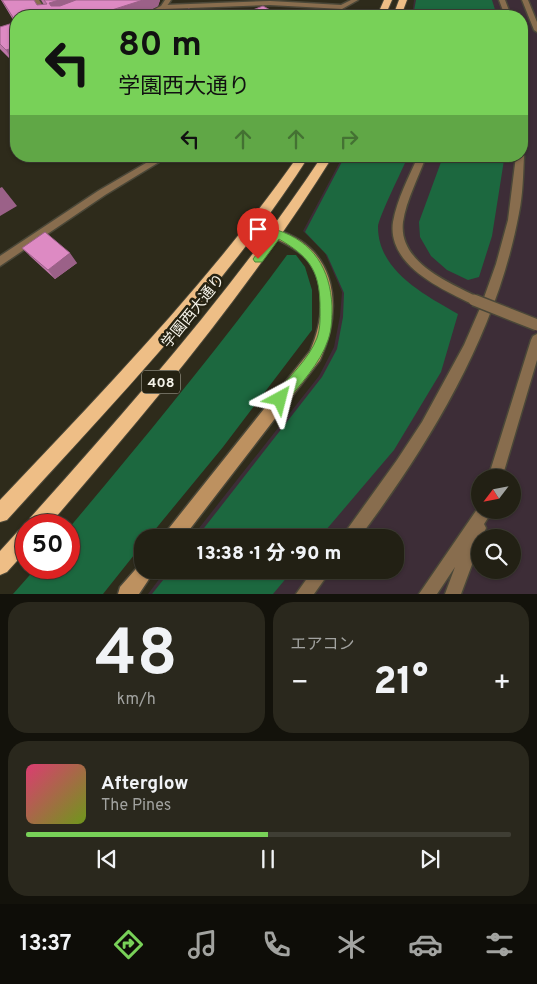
<!DOCTYPE html>
<html lang="ja">
<meta charset="utf-8">
<style>
:root{--surface:#222014;--page:#2a281d;--text:#f1f3f6;--muted:#a2a3a0;--line:#3f3e34;--accent:#78d158}
body{margin:0;font-family:Overpass,"Noto Sans JP",sans-serif;background:var(--page);color:var(--text);height:100vh;display:flex;flex-direction:column;font-size:19px;white-space:nowrap}
*{box-sizing:border-box;margin:0}
p{font-size:16px;color:var(--muted)}
.icon{flex:none;width:28px;height:28px;fill:none;stroke:currentColor;stroke-width:2;stroke-linecap:round;stroke-linejoin:round}
.map{position:relative;height:594px;overflow:hidden}
.side{display:flex;flex-direction:column;gap:8px;padding:8px;background:#13120b;flex:1}
.side>*{flex:none}
.top-card{position:absolute;left:10px;top:10px;width:518px;height:152px;border-radius:20px;box-shadow:0 1px 4px #0004,0 0 0 1px var(--line);background:#78d158;color:#111;overflow:hidden}
.needle{width:32px;rotate:238deg}
.controls{position:absolute;left:471px;top:469px;display:grid;gap:10px}
.controls a{display:grid;place-items:center;width:50px;height:50px;border-radius:50%;background:var(--surface);box-shadow:0 1px 4px #0004,0 0 0 1px var(--line);font-size:25px}
.speed{position:absolute;left:15px;top:514px;display:flex;gap:10px;font-size:25px;font-weight:700;text-align:center}
.speed>*{display:grid;place-content:center;width:65px;height:65px;border-radius:50%;background:var(--surface);box-shadow:0 1px 4px #0004,0 0 0 1px var(--line);line-height:1}
.speed .limit{border:8px solid #d22;background:#fff;color:#111}
.pin{position:absolute;display:grid;place-items:center;width:42px;height:42px;color:#fff;margin:-51px -21px;border-radius:50% 50% 50% 0;rotate:-45deg;box-shadow:0 0 5px #0007}
.pin .icon{rotate:45deg}
.me{position:absolute;width:55px;margin:-28px;rotate:38deg;stroke-linejoin:round;filter:drop-shadow(0 0 4px #0008)}
.turn{display:flex;align-items:center;gap:18px;height:105px;padding:0 25px;font-size:22px}
.turn .icon{width:65px;height:65px;stroke-width:2.5}
.turn b{display:block;font-size:35px;line-height:42px}
.lanes{display:flex;align-items:center;height:48px;padding:0 25px;background:#0003;justify-content:center;gap:25px;direction:ltr}
.lanes .off{opacity:.35}
.big{font-size:38px;font-weight:800;line-height:1.1}
.side .widget{flex:1;display:flex;flex-direction:column;justify-content:center;gap:8px;min-width:0;padding:0 18px;border-radius:20px;background:var(--page)}
.side .dial{align-items:center;gap:0}
.dial b{font-size:65px;line-height:1}
.song{display:flex;align-items:center;gap:15px}
.cover{width:60px;height:60px;border-radius:8px;background:linear-gradient(135deg,hsl(340 70% 55%),hsl(80 70% 35%))}
.played{height:5px;border-radius:2px;background:linear-gradient(90deg,var(--accent) 50%,var(--line) 50%)}
.keys{display:flex;justify-content:space-around;direction:ltr}
.heat{display:flex;justify-content:space-between;align-items:center;font-size:28px;direction:ltr}
.side .tiles{flex:1;display:grid;gap:8px;grid-template-columns:1fr 1fr}
.widget:last-child{grid-column:span 2}
.trip{position:absolute;left:134px;top:529px;width:270px;height:50px;border-radius:20px;background:var(--surface);box-shadow:0 1px 4px #0004,0 0 0 1px var(--line);font-weight:800;line-height:50px;text-align:center}
.menu{display:flex;height:80px;justify-content:space-around;align-items:center;background:#0e0d08;color:var(--muted)}
.menu .icon{width:35px;height:35px}
.menu .selected{color:var(--accent)}
.menu b{font-size:22px;color:var(--text)}
.map>svg:first-child{display:block}
.commercial{fill:#3d2d37;fill-rule:evenodd}
.forest{fill:#1c683f}
.lines{fill:none;stroke-linecap:round;stroke-linejoin:round}
.service-casing{stroke:#4a4738;stroke-width:3}
.minor-casing{stroke:#4a4738;stroke-width:3}
.tertiary-casing{stroke:#4a4738;stroke-width:3}
.secondary-casing{stroke:#4a4738;stroke-width:3}
.trunk-casing{stroke:#4a4738;stroke-width:2}
.service{fill:#886d4e;fill-rule:evenodd}
.minor{fill:#886d4e;fill-rule:evenodd}
.tertiary{fill:#886d4e;fill-rule:evenodd}
.secondary{fill:#bd9160;fill-rule:evenodd}
.trunk{fill:#eebe86;fill-rule:evenodd}
.service-bridge-casing{stroke:#4a4738;stroke-width:14;stroke-linecap:butt}
.service-bridge{stroke:#886d4e;stroke-width:11}
.wall{fill:#be77a8}
.shaded-wall{fill:#9b6188}
.building{fill:#dd8ac3;stroke:#9b6188}
.route{fill:#78d158;stroke:#4e8839}
.labels{text-anchor:middle;stroke-width:5;stroke-linejoin:round;paint-order:stroke}
.shield{fill:#252212;stroke:#b7b5a9;stroke-width:1}
.shield-label{font-size:14px;font-weight:bold;fill:#f6f4ea}
.street-label{font-size:15px;fill:#f6f4ea;stroke:#252212}
</style>
<div class="map">
<svg width="537" height="594" viewBox="0 0 537 594">
<rect width="100%" height="100%" fill="#2e2b1b"/>
<!-- commercial -->
<path class="commercial" d="M 414,0 L 537,0 L 537,594 L 148,594 L 166,570 L 395,570 L 395,538 L 192,537 L 319,376 L 334,347 L 340,316 L 342,292 L 325,253 L 303,231 L 343,156 L 521,156 L 521,16 L 412,16 ZM 480,478 L 512,478 L 512,510 L 480,510 ZM 480,538 L 512,538 L 512,570 L 480,570 Z"/>
<!-- forest -->
<path class="forest" d="M 416,0 L 492,0 L 497,16 L 413,16 Z
M 345,156 L 408,156 C 403,169 378,218 378,227 C 378,271 425,295 458,314 L 441,372 L 394,450 L 320,537 L 197,537 L 322,377 L 337,349 L 343,317 L 344,293 L 327,255 L 305,232 Z
M 446,156 L 503,156 L 504,160 L 492,236 L 479,277 L 468,280 L 447,270 L 431,256 L 420,237 L 419,222 L 441,162 Z
M 287,255 L 296,255 L 305,267 L 312,290 L 312,330 L 223,447 L 149,537 L 142,538 L 142,545 L 103,594 L 13,594 L 36,568 L 69,568 L 69,528 C 144,439 218,349 287,255 Z
M 171,570 L 293,570 L 273,594 L 152,594 Z"/>
<g class="lines">
<defs>
<path id="service" d="M 351,0 L 358,0 L 342,9 L 270,5 L 164,9 L 161,7 L 164,5 L 270,1 L 341,5 Z
M 499,0 L 505,0 L 511,16 L 505,16 Z
M 522,0 L 528,0 L 537,22 L 537,32 L 534,30 Z
M 521,77 L 525,79 L 525,144 L 521,147 Z
M 521,153 L 524,156 C 523,175 523,194 519,213 C 497,333 431,442 359,538 L 341,538 L 397,460 L 422,422 L 464,345 L 481,306 L 496,264 L 508,220 L 516,156 L 521,156 Z
M 158,156 L 169,156 L 105,195 L 0,266 L 0,256 L 98,191 Z
M 418,156 L 426,156 C 419,177 406,200 403,222 C 398,262 449,283 478,297 L 480,300 L 478,303 L 474,305 L 470,303 C 439,288 387,264 393,222 C 397,199 409,177 418,156 Z
M 537,334 L 537,360 L 502,478 L 488,478 L 531,340 L 533,336 Z
M 480,505 L 480,510 L 493,510 L 484,524 L 486,528 L 482,538 L 480,538 L 480,543 L 461,594 L 445,594 L 455,567 L 437,594 L 419,594 Z
M 313,570 L 331,570 L 314,594 L 296,594 Z"/>
<path id="minor" d="M 33,0 L 39,0 L 50,16 L 44,16 Z
M 165,0 L 171,0 C 165,11 153,17 141,16 L 161,6 Z"/>
<path id="tertiary" d="M 256,221 L 281,231 L 283,234 L 281,237 L 277,238 L 252,228 L 250,225 Z"/>
<path id="secondary" d="M 277,230 C 338,249 343,308 320,360 L 183,538 L 164,538 L 166,532 L 310,351 C 323,322 328,283 306,258 C 297,249 284,243 273,237 L 271,234 Z
M 142,562 L 142,570 L 155,570 L 139,594 L 118,594 L 120,587 Z"/>
<path id="trunk" d="M 384,0 L 392,0 L 385,16 L 377,16 Z
M 399,0 L 407,0 L 401,16 L 393,16 Z
M 298,156 L 309,156 C 224,289 113,403 7,520 L 0,522 L 0,500 C 105,389 210,281 298,156 Z
M 322,156 L 333,156 C 250,289 151,407 49,525 L 28,525 L 30,518 C 134,402 236,286 322,156 Z
M 26,528 L 26,551 L 7,572 L 0,575 L 0,551 L 19,530 Z"/>
</defs>
<!-- service casing -->
<use href="#service" class="service-casing"/>
<!-- minor casing -->
<use href="#minor" class="minor-casing"/>
<!-- tertiary casing -->
<use href="#tertiary" class="tertiary-casing"/>
<!-- secondary casing -->
<use href="#secondary" class="secondary-casing"/>
<!-- trunk casing -->
<use href="#trunk" class="trunk-casing"/>
<!-- service -->
<use href="#service" class="service"/>
<!-- minor -->
<use href="#minor" class="minor"/>
<!-- tertiary -->
<use href="#tertiary" class="tertiary"/>
<!-- secondary -->
<use href="#secondary" class="secondary"/>
<!-- trunk -->
<use href="#trunk" class="trunk"/>
<defs>
<path id="service-bridge" d="M 474,300 L 537,325"/>
</defs>
<!-- service-bridge casing -->
<use href="#service-bridge" class="service-bridge-casing"/>
<!-- service-bridge -->
<use href="#service-bridge" class="service-bridge"/>
</g>
<!-- wall -->
<path class="wall" d="M 1,0 L 34,0 L 37,5 L 44,5 L 41,0 L 160,0 L 158,6 L 142,14 L 16,16 L 13,62 L 0,49 L 0,27 L 15,23 Z
M 22,248 L 77,263 L 55,279 L 31,257 Z"/>
<!-- shaded-wall -->
<path class="shaded-wall" d="M 59,0 L 94,0 L 54,15 L 49,3 Z
M 143,0 L 160,0 L 158,6 L 142,14 L 133,16 L 93,16 Z
M 16,47 L 16,61 L 13,62 L 6,50 Z
M 2,187 L 17,206 L 0,216 L 0,188 Z
M 70,253 L 77,263 L 55,279 L 48,270 Z"/>
<!-- building -->
<path class="building" d="M 2,0 L 34,0 L 37,5 L 47,4 L 44,0 L 59,0 L 49,3 L 51,6 L 60,6 L 76,0 L 143,0 L 93,16 L 16,16 L 16,47 L 6,50 L 0,44 L 0,27 L 16,22 Z
M 263,6 L 281,16 L 250,16 L 245,13 Z
M 189,9 L 201,16 L 170,16 Z
M 45,232 L 70,253 L 48,270 L 22,248 Z"/>
<!-- route -->
<path class="route" d="M 277,230 C 314,242 330,269 332,306 C 332,317 332,329 328,340 C 320,364 300,384 285,404 L 280,406 L 275,404 L 274,399 L 275,394 C 289,377 309,359 317,338 C 321,327 320,315 320,303 C 319,269 308,256 279,239 L 262,262 L 255,262 L 253,259 L 274,231 Z"/>
<g class="labels">
<!-- shield labels -->
<rect class="shield" x="142" y="370.5" width="38" height="23" rx="4"/>
<g class="shield-label">
<text x="161" y="387">408</text>
</g>
<!-- street labels -->
<g class="street-label">
<text transform="translate(193 311) rotate(-51)" y="5">学園西大通り</text>
</g>
</g>
</svg>
<div class="controls">
<a><svg class="needle" viewBox="-14 -14 28 28"><path d="M0-13l5 13h-10z" fill="#e53935"/><path d="M0 13l5-13h-10z" fill="#a2a3a0"/></svg></a>
<a><svg class="icon" aria-label="search" viewBox="0 0 24 24"><circle cx="10" cy="10" r="6"/><path d="M15 15l6 6"/></svg></a>
</div>
<div class="speed"><div class="limit">50</div></div>
<div class="pin" style="left:258px;top:259px;background:#d93025"><svg class="icon" aria-label="arrive" viewBox="0 0 24 24"><path d="M6 21V4h12l-3 4 3 4H6"/></svg></div>
<svg class="me" style="left:280px;top:399px" viewBox="-20 -20 40 40"><path d="M0-17L14 15 0 8-14 15z" fill="#78d158" stroke="#fff" stroke-width="4"/></svg>
<div class="trip">13:38 · 1 分 · 90 m</div>
<div class="top-card">
<div class="turn"><svg class="icon" aria-label="left" viewBox="0 0 24 24"><path d="M17 20v-9H6M10 6l-5 5 5 5"/></svg><div><b>80 m</b>学園西大通り</div></div>
<div class="lanes"><svg class="icon" aria-label="left" viewBox="0 0 24 24"><path d="M17 20v-9H6M10 6l-5 5 5 5"/></svg><svg class="icon off" aria-label="ahead" viewBox="0 0 24 24"><path d="M12 20V5M6 11l6-6 6 6"/></svg><svg class="icon off" aria-label="ahead" viewBox="0 0 24 24"><path d="M12 20V5M6 11l6-6 6 6"/></svg><svg class="icon off" aria-label="right" viewBox="0 0 24 24"><path d="M7 20v-9h11M14 6l5 5-5 5"/></svg></div>
</div>
</div>
<section class="side">
<div class="tiles">
<div class="widget dial"><b>48</b><p>km/h</p></div>
<div class="widget"><p>エアコン</p>
<div class="heat"><a>−</a><b class="big">21°</b><a>+</a></div>
</div>
<div class="widget">
<div class="song"><i class="cover"></i><div><b>Afterglow</b><p>The Pines</p></div></div>
<div class="played"></div>
<div class="keys"><svg class="icon" aria-label="previous" viewBox="0 0 24 24"><path d="M18 5L8 12l10 7zM5 5v14"/></svg><svg class="icon" aria-label="pause" viewBox="0 0 24 24"><path d="M8 5v14M16 5v14"/></svg><svg class="icon" aria-label="next" viewBox="0 0 24 24"><path d="M6 5l10 7-10 7zM19 5v14"/></svg></div>
</div>
</div>
</section>
<nav class="menu">
<b>13:37</b>
<svg class="icon selected" aria-label="directions" viewBox="0 0 24 24"><path d="M12 3l9 9-9 9-9-9zM9 14v-3h6M13 9l2 2-2 2"/></svg>
<svg class="icon" aria-label="music" viewBox="0 0 24 24"><path d="M9 18V5l10-2v13"/><circle cx="6" cy="18" r="3"/><circle cx="16" cy="16" r="3"/></svg>
<svg class="icon" aria-label="phone" viewBox="0 0 24 24"><path d="M5 4h4l2 5-3 2q2 4 5 5l2-3 5 2v4C11 20 4 13 5 4z"/></svg>
<svg class="icon" aria-label="climate" viewBox="0 0 24 24"><path d="M12 3v18M4 7l16 10M4 17L20 7"/></svg>
<svg class="icon" aria-label="car" viewBox="0 0 24 24"><path d="M5 17H2v-5l4-1 3-4h7l3 4 3 1v5h-3M9 17h6M6 11h13"/><circle cx="7" cy="17" r="2"/><circle cx="17" cy="17" r="2"/></svg>
<svg class="icon" aria-label="filters" viewBox="0 0 24 24"><path d="M4 7h16M4 17h16"/><circle cx="9" cy="7" r="2"/><circle cx="15" cy="17" r="2"/></svg>
</nav>
